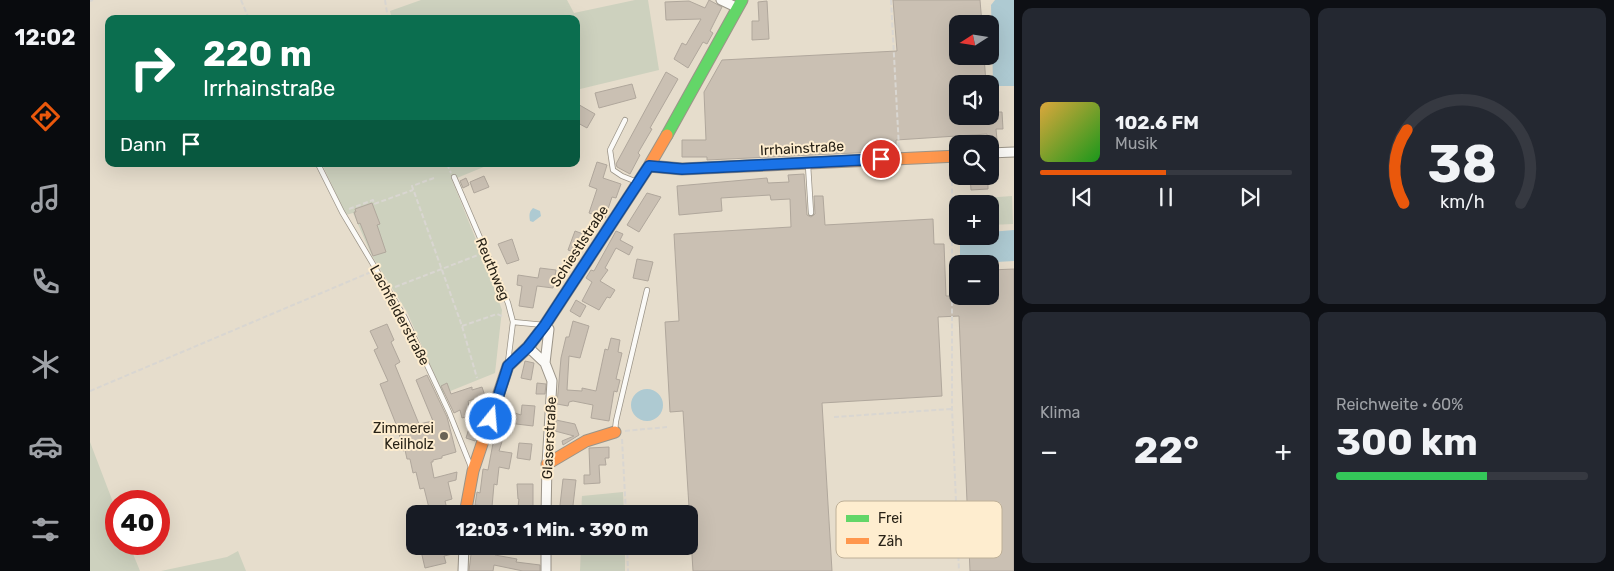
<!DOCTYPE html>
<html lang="de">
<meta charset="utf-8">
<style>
:root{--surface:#171b24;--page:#242831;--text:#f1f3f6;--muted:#9ea1a6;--line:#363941;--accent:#ea580c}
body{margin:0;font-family:Rubik,sans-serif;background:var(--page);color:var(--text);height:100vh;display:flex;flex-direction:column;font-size:19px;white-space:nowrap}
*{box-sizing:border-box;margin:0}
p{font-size:16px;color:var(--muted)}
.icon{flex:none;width:28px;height:28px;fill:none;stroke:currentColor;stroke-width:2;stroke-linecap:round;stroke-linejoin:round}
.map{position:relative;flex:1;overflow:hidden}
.panel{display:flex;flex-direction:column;gap:8px;padding:8px;background:#0d0f14;width:600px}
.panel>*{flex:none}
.hud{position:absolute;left:15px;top:15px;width:475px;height:152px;border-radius:10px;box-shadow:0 5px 20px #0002;background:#0b6e4f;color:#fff;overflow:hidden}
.needle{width:32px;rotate:258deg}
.fabs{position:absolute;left:859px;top:15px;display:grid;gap:10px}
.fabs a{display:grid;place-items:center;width:50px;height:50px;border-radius:10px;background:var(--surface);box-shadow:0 5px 20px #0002;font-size:25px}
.speed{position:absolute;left:15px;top:490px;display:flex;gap:10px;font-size:25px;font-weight:700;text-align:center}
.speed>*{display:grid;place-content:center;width:65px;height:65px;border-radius:50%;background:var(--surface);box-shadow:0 5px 20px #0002;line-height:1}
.speed .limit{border:8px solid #d22;background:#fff;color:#111}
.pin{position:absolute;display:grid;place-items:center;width:42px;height:42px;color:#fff;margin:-21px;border:2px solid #fff;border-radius:50%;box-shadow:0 1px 5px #0007}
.me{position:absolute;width:55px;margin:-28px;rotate:17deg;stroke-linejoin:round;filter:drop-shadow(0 0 4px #0008)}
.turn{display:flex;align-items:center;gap:18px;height:105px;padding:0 15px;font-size:22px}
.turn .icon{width:65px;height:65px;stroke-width:2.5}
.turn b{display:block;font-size:35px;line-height:42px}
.then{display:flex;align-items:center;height:48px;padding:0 15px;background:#0003;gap:10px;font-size:19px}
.big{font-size:38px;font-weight:700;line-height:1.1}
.panel .card{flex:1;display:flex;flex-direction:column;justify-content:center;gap:8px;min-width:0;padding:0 18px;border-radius:10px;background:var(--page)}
.panel .dial{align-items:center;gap:0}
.dial svg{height:130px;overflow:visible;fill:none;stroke:var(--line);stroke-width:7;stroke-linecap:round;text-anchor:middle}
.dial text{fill:var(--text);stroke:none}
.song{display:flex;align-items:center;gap:15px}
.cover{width:60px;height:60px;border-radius:8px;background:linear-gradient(135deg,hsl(40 70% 55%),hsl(120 70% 35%))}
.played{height:5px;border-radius:2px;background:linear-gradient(90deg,var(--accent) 50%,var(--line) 50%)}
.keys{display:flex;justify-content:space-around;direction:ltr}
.heat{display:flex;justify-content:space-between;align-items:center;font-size:28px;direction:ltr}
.charge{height:8px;border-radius:4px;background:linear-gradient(90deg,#34c759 60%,var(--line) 0)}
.panel .tiles{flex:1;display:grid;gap:8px;grid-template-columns:repeat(2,1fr)}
.trip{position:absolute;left:316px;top:505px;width:292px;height:50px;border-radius:10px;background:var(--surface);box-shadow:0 5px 20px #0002;font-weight:700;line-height:50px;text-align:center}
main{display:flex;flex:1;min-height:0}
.tab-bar{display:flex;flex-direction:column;width:90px;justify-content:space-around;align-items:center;background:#090b0e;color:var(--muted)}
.tab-bar .icon{width:35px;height:35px}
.tab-bar .active{color:var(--accent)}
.tab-bar b{font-size:22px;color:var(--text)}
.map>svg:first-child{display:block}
.green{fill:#cdd1be}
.water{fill:#aecad2}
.building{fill:#cac0b3;stroke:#b0a79c}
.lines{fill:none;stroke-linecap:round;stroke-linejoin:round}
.lane-casing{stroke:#9b9488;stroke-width:6}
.street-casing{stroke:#9b9488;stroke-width:11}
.fast-casing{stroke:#9b9488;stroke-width:13}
.slow-casing{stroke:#9b9488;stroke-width:13}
.path{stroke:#d9d6d1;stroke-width:2;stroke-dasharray:5 2.5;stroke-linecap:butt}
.lane{stroke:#fbfaf7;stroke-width:4.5}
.street{stroke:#fbfaf7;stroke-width:9}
.fast{stroke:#63d668;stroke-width:11}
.slow{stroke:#ff974d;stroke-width:11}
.route-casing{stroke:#114b97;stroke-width:12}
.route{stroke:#1a73e8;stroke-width:9}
.poi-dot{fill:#6a6356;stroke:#feedcf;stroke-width:2}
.labels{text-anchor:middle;stroke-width:4;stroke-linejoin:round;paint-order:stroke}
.street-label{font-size:14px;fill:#282217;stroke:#feedcf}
.poi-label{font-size:14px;fill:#282217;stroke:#feedcf;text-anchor:end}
.key{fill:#feedcf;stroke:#beb098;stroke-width:1}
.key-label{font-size:14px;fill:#282217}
</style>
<main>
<nav class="tab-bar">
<b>12:02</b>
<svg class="icon active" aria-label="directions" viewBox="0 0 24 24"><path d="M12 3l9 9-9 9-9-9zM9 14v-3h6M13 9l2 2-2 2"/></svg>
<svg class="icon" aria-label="music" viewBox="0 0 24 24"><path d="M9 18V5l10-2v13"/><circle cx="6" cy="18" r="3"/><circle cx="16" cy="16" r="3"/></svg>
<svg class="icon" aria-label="phone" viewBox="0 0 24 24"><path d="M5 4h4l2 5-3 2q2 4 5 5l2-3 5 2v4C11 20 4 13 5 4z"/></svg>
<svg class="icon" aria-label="climate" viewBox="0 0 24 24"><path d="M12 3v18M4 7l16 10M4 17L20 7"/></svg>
<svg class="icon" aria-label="car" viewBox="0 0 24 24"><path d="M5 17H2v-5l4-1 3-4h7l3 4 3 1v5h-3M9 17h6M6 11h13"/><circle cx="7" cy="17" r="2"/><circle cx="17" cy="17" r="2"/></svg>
<svg class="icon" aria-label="filters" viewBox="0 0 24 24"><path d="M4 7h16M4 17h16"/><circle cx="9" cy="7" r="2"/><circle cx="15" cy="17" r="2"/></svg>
</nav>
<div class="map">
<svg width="924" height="571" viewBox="0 0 924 571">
<rect width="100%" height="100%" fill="#e6ddcc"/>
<!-- green -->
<path class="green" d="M 331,0 L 477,0 L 484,13 L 545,0 L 558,0 L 569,70 L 486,90 L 486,19 L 302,19 L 300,11 Z
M 232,164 L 401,164 L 362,180 L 391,252 L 412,310 L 405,373 L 353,394 L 317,312 L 282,256 L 263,213 L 256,215 Z
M 922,196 L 923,224 L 900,225 L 900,204 L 868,204 L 867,227 L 867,200 Z
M 0,442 L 26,510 L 26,544 L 39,544 L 50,571 L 0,571 Z
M 533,492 L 534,514 L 491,514 L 492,496 Z
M 491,546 L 535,546 L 535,571 L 490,571 Z
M 148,551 L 156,571 L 71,571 L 137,557 Z"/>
<!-- water -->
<path class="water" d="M 905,0 L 924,0 L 924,86 L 907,86 L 903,81 L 901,5 Z
M 443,208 L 450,211 L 451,216 L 443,222 L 440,221 C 439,215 439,212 443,208 Z
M 924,230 L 924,261 L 872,264 L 870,260 L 870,236 L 900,236 L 900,232 Z
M541 405a16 16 0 1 1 32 0a16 16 0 1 1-32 0Z"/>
<!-- building -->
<path class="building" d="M 619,0 L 632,7 L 620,31 L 623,33 L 617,44 L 613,42 L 598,68 L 584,59 L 592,43 L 596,45 L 611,19 L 576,20 L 575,2 L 599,1 L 615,8 Z
M 803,0 L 890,0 L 892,24 L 868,24 L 868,56 L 894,56 L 896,83 L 868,84 L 868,116 L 900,116 L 900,112 L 912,112 L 913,129 L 906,129 L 907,140 L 897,140 L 897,134 L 806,140 L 806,151 L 617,160 L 617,157 L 592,157 L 592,140 L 616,140 L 614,92 L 632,60 L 807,51 Z
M 677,1 L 679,39 L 662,40 L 662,21 L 669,21 L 668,2 Z
M 576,72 L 588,79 L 560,128 L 562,129 L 548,153 L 550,155 L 540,174 L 527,167 L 526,164 Z
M 542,84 L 546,98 L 509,108 L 505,93 Z
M 486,103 L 505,114 L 497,128 L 486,122 Z
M 507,162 L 517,165 L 513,178 L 531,184 L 526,198 L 522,197 L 515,218 L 499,213 L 507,189 L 499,186 Z
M 714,174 L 717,215 L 721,217 L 725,214 L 724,196 L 733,196 L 735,225 L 843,219 L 844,244 L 854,244 L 856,296 L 900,296 L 900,270 L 924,269 L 924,571 L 880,571 L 869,316 L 848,317 L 852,396 L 732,403 L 742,571 L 603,571 L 593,411 L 580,412 L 575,322 L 589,321 L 584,234 L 701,227 L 700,199 L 681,200 L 680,195 L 631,198 L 632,211 L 589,215 L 587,186 L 677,178 L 678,183 L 699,182 L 698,175 Z
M 394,176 L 399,187 L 384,193 L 380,182 Z
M 880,176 L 898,176 L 898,189 L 881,190 Z
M 376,178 L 379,185 L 373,188 L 370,181 Z
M 557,193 L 571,197 L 549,232 L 537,225 Z
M 282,203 L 290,224 L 287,225 L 296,252 L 283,256 L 270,223 L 268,224 L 264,212 L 266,212 L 265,209 Z
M 485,231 L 496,235 L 489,254 L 478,250 Z
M 526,231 L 533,234 L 530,240 L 543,247 L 539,255 L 526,248 L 515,268 L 518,270 L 510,281 L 525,290 L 520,298 L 517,297 L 509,310 L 492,301 L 502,282 L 496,278 L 501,270 L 504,271 Z
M 422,239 L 429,260 L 417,264 L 408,244 Z
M 547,259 L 563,262 L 558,281 L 543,278 Z
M 450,268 L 466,270 L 463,288 L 447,286 L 443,308 L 429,306 L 432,286 L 427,285 L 428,275 L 448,278 Z
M 486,300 L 496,306 L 490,317 L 480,311 Z
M 483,321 L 499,326 L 490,358 L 479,356 L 477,390 L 492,391 L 492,388 L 506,391 L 515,349 L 518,350 L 521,338 L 530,340 L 528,352 L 532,353 L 526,379 L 530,380 L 527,392 L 524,391 L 519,421 L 501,418 L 503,405 L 483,401 L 479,402 L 478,406 L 467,404 L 471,358 L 476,337 L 479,337 Z
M 297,324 L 304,340 L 301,342 L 310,362 L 305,365 L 329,424 L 343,421 L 326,380 L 337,375 L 357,417 L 366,452 L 352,456 L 352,458 L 343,460 L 343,462 L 341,462 L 344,478 L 367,472 L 366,480 L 358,482 L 362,499 L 355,501 L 357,509 L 340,512 L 334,488 L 330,489 L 326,472 L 323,473 L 320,459 L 317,459 L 315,450 L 313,451 L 308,429 L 290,384 L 298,381 L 284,350 L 288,348 L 280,331 Z
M 435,361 L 444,363 L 441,380 L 431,378 Z
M 357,383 L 361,394 L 382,387 L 382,390 L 392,387 L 395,396 L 378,401 L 381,415 L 372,418 L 370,410 L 364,413 L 351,386 Z
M 447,383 L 456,384 L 455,394 L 446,394 Z
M 432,405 L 445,406 L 443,426 L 418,423 L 409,451 L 422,453 L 419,469 L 409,467 L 407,485 L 404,484 L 402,507 L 385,505 L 387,492 L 390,493 L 393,469 L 398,470 L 404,438 L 403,437 L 412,409 L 431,415 Z
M 466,420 L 485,424 L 489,435 L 473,445 L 472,441 L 484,436 L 465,431 Z
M 381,422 L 390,425 L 385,441 L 376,438 Z
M 429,443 L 442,444 L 440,460 L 427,458 Z
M 519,447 L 519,458 L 515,458 L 516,465 L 509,465 L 510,483 L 494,484 L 494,475 L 500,475 L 499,448 Z
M 473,479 L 486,480 L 482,514 L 469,514 Z
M 427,484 L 443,484 L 443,514 L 427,514 L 429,499 L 428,499 Z
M 351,546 L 361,546 L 363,554 L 354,556 L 356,563 L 335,568 L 331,551 Z
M 382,546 L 407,546 L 405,555 L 427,559 L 426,562 L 450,565 L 450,571 L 433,571 L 404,565 L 403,571 L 379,571 Z"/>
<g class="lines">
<defs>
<path id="lane" d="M 535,120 L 520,150 L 523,170 L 532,176 L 547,182
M 228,164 L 252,212 L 315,318 L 359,412 L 381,467
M 718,165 L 721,213
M 364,177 L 418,303 L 423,322 L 418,362
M 423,322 L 454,325
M 525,430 L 526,421 L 557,290"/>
<path id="street" d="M 631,0 L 648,8
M 900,153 L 924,152
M 438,347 L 455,363 L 462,381 L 457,464 L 456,514
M 455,363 L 459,329 L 455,325
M 373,571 L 374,546
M 456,571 L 456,546"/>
<path id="fast" d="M 577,135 L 652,0"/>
<path id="slow" d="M 559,166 L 592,169 L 868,156
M 457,464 L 496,441 L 525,432
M 375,514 L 383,471 L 418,366 L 438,347 L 455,325 L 559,166 L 577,135"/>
</defs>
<!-- lane casing -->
<use href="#lane" class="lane-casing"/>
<!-- street casing -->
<use href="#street" class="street-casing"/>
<!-- fast casing -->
<use href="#fast" class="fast-casing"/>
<!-- slow casing -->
<use href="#slow" class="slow-casing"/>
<!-- path -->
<path class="path" d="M 151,0 L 159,19
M 295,0 L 298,19
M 801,0 L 809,148
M 0,1 L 3,0
M 357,164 L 361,173
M 862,166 L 862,409 L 869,571
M 344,178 L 322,186 L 372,326 L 387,378
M 259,209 L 283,200 L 284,204 L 323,190
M 305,287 L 388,255
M 372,326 L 407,314 L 414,317
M 0,391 L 281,272
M 744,417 L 861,409
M 535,431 L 577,427
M 532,439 L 536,514
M 537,546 L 538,571"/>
<!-- lane -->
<use href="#lane" class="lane"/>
<!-- street -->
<use href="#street" class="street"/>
<!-- fast -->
<use href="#fast" class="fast"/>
<!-- slow -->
<use href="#slow" class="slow"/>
</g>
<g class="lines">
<defs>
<path id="route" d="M 401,419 L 418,366 L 438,347 L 455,325 L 559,166 L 592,169 L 791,159"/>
</defs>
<!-- route casing -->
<use href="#route" class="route-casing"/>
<!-- route -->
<use href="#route" class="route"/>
</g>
<!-- markers -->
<circle class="poi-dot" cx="354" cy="436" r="5"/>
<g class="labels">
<!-- street labels -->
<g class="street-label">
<text transform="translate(712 148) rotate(-3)" y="5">Irrhainstraße</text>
<text transform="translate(489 246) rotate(-57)" y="5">Schiestlstraße</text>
<text transform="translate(403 269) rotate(67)" y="5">Reuthweg</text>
<text transform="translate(310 315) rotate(62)" y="5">Lachfelderstraße</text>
<text transform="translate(459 438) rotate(-87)" y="5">Glaserstraße</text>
</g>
<!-- poi labels -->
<g class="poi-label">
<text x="344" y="433">Zimmerei<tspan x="344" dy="16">Keilholz</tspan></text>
</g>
</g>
<!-- legend -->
<rect x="746" y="501" width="166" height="57" rx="8" class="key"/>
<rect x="756" y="515" width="23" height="7" fill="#63d668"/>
<rect x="756" y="538" width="23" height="6" fill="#ff974d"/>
<g class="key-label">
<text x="788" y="523">Frei</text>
<text x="788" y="546">Zäh</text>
</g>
</svg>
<div class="fabs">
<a><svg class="needle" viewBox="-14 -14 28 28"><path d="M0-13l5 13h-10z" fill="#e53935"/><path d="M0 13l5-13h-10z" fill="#9ea1a6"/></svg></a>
<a><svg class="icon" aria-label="sound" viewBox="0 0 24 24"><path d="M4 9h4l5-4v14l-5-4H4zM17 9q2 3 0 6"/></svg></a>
<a><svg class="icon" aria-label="search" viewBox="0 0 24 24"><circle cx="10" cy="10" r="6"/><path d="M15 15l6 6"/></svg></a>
<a>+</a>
<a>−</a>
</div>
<div class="speed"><div class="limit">40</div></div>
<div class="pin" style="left:791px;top:159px;background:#d93025"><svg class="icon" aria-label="arrive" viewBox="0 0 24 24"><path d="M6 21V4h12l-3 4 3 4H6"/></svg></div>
<svg class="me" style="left:401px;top:419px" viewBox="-20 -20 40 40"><circle r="17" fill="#1a73e8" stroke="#fff" stroke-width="3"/><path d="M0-11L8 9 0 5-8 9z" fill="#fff"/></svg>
<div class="trip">12:03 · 1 Min. · 390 m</div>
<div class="hud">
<div class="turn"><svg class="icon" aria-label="right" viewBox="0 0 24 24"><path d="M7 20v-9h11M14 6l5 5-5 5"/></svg><div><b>220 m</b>Irrhainstraße</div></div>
<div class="then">Dann<svg class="icon" aria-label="arrive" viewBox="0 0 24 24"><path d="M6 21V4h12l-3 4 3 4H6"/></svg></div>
</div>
</div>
<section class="panel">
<div class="tiles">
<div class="card">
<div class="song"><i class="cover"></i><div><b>102.6 FM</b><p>Musik</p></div></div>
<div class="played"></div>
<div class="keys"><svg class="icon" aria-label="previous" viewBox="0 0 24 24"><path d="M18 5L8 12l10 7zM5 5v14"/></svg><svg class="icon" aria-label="pause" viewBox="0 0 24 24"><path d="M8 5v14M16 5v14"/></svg><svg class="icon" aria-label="next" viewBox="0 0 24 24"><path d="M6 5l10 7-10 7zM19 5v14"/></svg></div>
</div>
<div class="card dial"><svg viewBox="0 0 100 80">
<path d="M14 69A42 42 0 1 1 86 69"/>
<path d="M14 69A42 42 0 0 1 16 24" stroke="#ea580c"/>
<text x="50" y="56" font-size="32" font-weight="700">38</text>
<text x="50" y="72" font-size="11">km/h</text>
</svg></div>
<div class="card"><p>Klima</p>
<div class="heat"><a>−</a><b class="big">22°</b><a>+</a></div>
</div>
<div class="card"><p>Reichweite · 60%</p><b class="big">300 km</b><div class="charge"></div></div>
</div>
</section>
</main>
